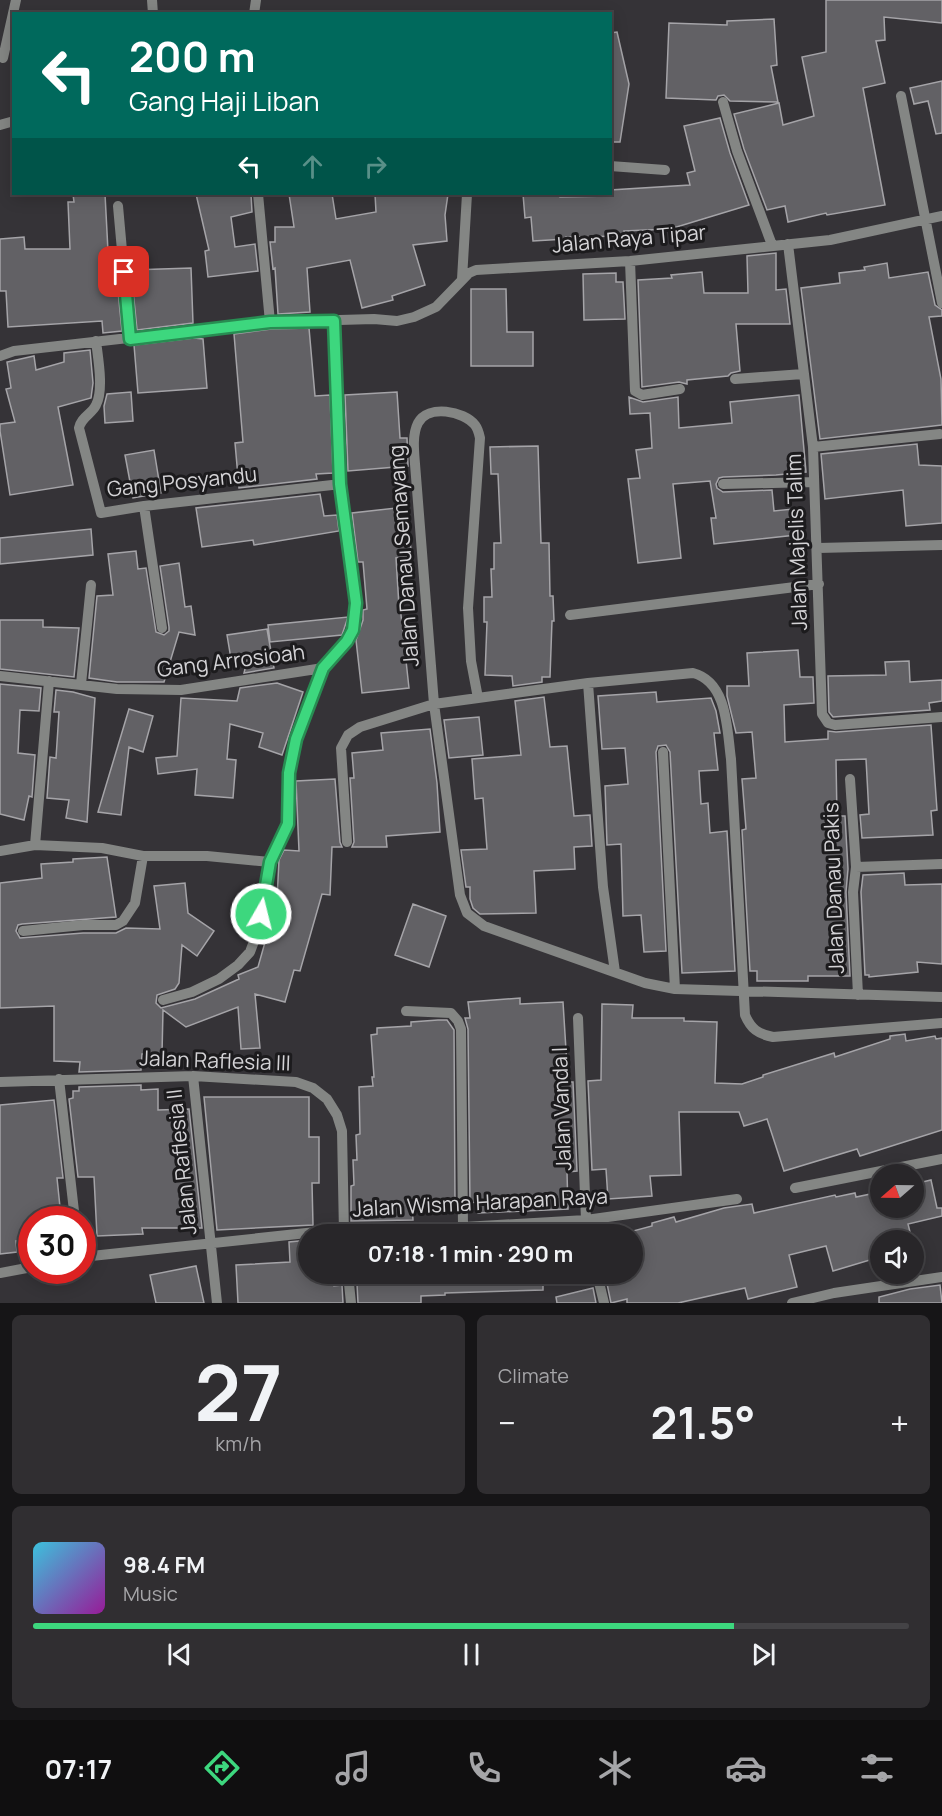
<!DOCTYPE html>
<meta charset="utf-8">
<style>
:root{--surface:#282629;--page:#302e31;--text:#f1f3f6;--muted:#a5a5a8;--line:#444346;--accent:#3dd77e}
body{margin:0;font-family:Manrope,sans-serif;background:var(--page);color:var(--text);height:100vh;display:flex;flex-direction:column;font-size:22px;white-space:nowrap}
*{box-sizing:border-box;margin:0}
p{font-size:20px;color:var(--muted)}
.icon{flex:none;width:33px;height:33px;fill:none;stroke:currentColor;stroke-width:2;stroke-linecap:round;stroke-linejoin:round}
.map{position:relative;height:1303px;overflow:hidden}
.panel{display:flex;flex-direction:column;gap:12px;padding:12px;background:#161517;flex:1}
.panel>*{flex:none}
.top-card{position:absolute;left:12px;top:12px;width:600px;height:183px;border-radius:0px;box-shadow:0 3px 15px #0003,0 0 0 2px var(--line);background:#00695c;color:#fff;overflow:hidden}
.needle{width:39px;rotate:250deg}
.buttons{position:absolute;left:870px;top:1164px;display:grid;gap:12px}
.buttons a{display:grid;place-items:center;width:54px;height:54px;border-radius:50%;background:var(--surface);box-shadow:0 3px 15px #0003,0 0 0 2px var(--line);font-size:30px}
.speed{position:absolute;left:18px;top:1206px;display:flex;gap:12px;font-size:30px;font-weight:700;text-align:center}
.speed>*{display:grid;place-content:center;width:78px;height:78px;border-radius:50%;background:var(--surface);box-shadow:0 3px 15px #0003,0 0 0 2px var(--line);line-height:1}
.speed .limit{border:9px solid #d22;background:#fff;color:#111}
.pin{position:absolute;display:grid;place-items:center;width:51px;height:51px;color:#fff;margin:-26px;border-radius:12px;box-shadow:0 3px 9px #0006}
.me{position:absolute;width:66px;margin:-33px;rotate:8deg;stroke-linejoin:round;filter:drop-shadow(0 0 4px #0008)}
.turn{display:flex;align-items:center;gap:21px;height:126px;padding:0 18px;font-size:27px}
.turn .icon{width:78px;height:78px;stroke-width:2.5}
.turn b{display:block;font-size:42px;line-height:51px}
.lanes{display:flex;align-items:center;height:57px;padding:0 18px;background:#0003;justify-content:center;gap:30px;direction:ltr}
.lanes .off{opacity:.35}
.big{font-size:45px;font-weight:700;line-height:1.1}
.panel .card{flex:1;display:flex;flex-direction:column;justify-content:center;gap:9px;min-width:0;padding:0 21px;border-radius:9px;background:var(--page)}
.panel .dial{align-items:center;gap:0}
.dial b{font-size:78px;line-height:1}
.song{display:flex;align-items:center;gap:18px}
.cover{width:72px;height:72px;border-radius:9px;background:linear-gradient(135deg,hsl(190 70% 55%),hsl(300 70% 35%))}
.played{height:6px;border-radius:3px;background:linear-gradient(90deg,var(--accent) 80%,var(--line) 80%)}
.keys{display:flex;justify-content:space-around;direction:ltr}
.heat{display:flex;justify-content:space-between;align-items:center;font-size:33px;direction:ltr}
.panel .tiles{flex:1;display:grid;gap:12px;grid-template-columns:1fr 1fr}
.card:last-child{grid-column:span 2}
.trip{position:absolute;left:298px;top:1224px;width:345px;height:60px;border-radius:30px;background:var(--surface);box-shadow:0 3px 15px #0003,0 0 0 2px var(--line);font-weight:700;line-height:60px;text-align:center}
.dock{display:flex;height:96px;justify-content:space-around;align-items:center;background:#100f10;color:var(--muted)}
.dock .icon{width:42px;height:42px}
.dock .current{color:var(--accent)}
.dock b{font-size:27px;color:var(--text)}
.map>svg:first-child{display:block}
.building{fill:#626165;stroke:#a5a4a8;stroke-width:1.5}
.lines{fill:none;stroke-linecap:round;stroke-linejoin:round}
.minor{stroke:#848684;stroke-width:10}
.route-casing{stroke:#288c52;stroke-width:15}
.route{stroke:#3dd77e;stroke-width:10}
.labels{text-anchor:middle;stroke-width:6;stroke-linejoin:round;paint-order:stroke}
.street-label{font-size:21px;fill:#d4d3d6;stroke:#1c1b1d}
</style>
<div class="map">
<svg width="942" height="1303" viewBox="0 0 942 1303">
<rect width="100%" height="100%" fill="#353337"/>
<!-- building -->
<path class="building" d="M 826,0 L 942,0 L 942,23 L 884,17 L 885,40 L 876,41 L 885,83 L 863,88 L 885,205 L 827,215 L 826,213 L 788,222 L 785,206 L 767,210 L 744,149 L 734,114 L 779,103 L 783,125 L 814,116 L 802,57 L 826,52 Z
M 774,19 L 777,65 L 771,66 L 778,102 L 730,101 L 724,95 L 718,96 L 716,100 L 666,98 L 669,23 L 727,25 L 727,21 Z
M 617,32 L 629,84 L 620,142 L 610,142 L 610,33 Z
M 942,81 L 942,133 L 936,134 L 928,101 L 914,104 L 910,88 Z
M 720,118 L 730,153 L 749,205 L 670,229 L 624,231 L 625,236 L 566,237 L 566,239 L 533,241 L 531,217 L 525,218 L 523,194 L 560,194 L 560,197 L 610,196 L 610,190 L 690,185 L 687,173 L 695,171 L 684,126 Z
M 73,194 L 105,194 L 109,270 L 116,271 L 122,331 L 103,333 L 102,321 L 8,327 L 6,291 L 0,291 L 0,239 L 24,237 L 25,249 L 70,249 L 68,202 L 74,202 Z
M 196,194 L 251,194 L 252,212 L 231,217 L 235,247 L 255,244 L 258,271 L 208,277 L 205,251 L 209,250 Z
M 289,194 L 332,194 L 336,219 L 376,212 L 375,194 L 448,194 L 445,215 L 447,241 L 413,245 L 425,285 L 392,296 L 393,300 L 362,308 L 350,260 L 307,268 L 310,312 L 278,314 L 275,268 L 273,269 L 270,242 L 275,242 L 275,227 L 294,227 Z
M 776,253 L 776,290 L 786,289 L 790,324 L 736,324 L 740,371 L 731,373 L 728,376 L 687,380 L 687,384 L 679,382 L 642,387 L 638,280 L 672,278 L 671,275 L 702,272 L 704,293 L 748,293 L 747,256 Z
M 887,263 L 889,278 L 928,272 L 935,305 L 942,310 L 942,316 L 929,317 L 941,379 L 942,425 L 820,439 L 801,288 L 840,283 L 839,273 L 865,270 L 864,267 Z
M 191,268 L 193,323 L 137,330 L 131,270 Z
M 616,273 L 616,282 L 623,282 L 625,319 L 584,320 L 583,274 Z
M 471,289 L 506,289 L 507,332 L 533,332 L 533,366 L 471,366 Z
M 309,328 L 315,396 L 330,395 L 333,473 L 316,474 L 317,479 L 239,488 L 235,443 L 243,442 L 234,334 L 271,329 Z
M 194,338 L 203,339 L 207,388 L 138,393 L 134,345 Z
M 90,350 L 93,383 L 91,398 L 58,407 L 73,485 L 10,495 L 0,431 L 0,424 L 15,422 L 6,389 L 11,388 L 7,362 L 34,356 L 36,370 L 64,362 L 64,353 Z
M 131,392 L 133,421 L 105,423 L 104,406 L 107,394 Z
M 397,392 L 400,438 L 407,438 L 408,466 L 348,471 L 345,395 Z
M 799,395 L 806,472 L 776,475 L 723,477 L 719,478 L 716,484 L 717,488 L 723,492 L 772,490 L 774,511 L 793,509 L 796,535 L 714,544 L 711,518 L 716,518 L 710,481 L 673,484 L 681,558 L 638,563 L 628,479 L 640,478 L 636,450 L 652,448 L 650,413 L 630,414 L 629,397 L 643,402 L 678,397 L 679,428 L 732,423 L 730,402 Z
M 917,444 L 919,465 L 942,466 L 942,523 L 906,526 L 903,490 L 825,499 L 821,454 Z
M 538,446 L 541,543 L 549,543 L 550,596 L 553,596 L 554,621 L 552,621 L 550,677 L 542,677 L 542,682 L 513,686 L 512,676 L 485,675 L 487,622 L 484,622 L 484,597 L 492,597 L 491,569 L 494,569 L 494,543 L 501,543 L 498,474 L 491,474 L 490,447 Z
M 154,450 L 161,493 L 133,498 L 125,455 Z
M 320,494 L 324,516 L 337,515 L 339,531 L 254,545 L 253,540 L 202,547 L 196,508 Z
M 405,507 L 412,556 L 396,558 L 399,606 L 400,606 L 409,688 L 362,693 L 356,640 L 363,620 L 363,610 L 367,609 L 363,562 L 358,562 L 352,513 Z
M 91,529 L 93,555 L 0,564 L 0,538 Z
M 136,551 L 138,569 L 146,568 L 156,632 L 164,635 L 169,631 L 169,627 L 160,566 L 179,563 L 185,607 L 191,606 L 195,635 L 179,632 L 164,682 L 117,682 L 89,678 L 97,596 L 113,595 L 108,554 Z
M 348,617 L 342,635 L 270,642 L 268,625 Z
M 0,620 L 43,620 L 43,627 L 79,628 L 74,677 L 0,669 Z
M 267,629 L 274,668 L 244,673 L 248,657 L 231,659 L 227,635 Z
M 798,650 L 800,677 L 813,677 L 814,703 L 784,705 L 785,742 L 828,739 L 828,731 L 836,732 L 931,725 L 937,810 L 931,811 L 933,835 L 862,838 L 860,815 L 869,814 L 866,759 L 836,760 L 837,816 L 845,816 L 847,851 L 848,869 L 846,892 L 850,976 L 808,976 L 808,981 L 757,981 L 757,971 L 750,971 L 742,830 L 746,829 L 742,779 L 756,778 L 752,732 L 736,733 L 727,696 L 727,686 L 749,686 L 747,653 Z
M 909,661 L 910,682 L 942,680 L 942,701 L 929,703 L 930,710 L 833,717 L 829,712 L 828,676 L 886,675 L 885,662 Z
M 277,683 L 303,692 L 282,755 L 259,747 L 263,733 L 230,724 L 227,759 L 236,760 L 233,798 L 195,795 L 197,769 L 158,774 L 156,758 L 177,756 L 181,698 L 237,701 L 240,688 Z
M 0,684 L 41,688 L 39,711 L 20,710 L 18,753 L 35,755 L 32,797 L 29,796 L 24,820 L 0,814 Z
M 56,690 L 73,692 L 95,698 L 87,822 L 66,818 L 69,800 L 47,798 L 50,757 L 56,758 L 59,712 L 54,712 Z
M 656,692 L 657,702 L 711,698 L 716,711 L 720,733 L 714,733 L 718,770 L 699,771 L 701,804 L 708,803 L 710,833 L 727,831 L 735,971 L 682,973 L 670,752 L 666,745 L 658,746 L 656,752 L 666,951 L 644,952 L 641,915 L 623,916 L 621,844 L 607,845 L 605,786 L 628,784 L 625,748 L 602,749 L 598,696 Z
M 544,697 L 550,747 L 567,746 L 574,816 L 590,815 L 592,846 L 574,847 L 575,869 L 534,871 L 536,913 L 480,914 L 473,908 L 470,899 L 470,887 L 466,887 L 461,850 L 487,849 L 483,798 L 475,799 L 472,759 L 521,755 L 515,701 Z
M 129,709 L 153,716 L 143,752 L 129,747 L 121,815 L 98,812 Z
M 479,717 L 483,755 L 449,758 L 444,720 Z
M 430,729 L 437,783 L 440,832 L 386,836 L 387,847 L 352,847 L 354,842 L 350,778 L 354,778 L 352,753 L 383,750 L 381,733 Z
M 335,779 L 340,842 L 342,847 L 332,847 L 330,895 L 322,894 L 300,971 L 294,970 L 285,1002 L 255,994 L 260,1048 L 241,1049 L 238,1007 L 186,1027 L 163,1010 L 162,1054 L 142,1054 L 141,1070 L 79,1072 L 80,1062 L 54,1061 L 54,1006 L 0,1008 L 0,883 L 42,878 L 41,864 L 73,862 L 73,859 L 107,857 L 116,917 L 22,924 L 18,925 L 16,931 L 20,938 L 83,933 L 116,933 L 126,928 L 160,929 L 154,886 L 185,883 L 188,913 L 214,931 L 197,956 L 182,945 L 179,983 L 175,989 L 157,995 L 156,1003 L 161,1008 L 195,999 L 239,979 L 238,975 L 258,967 L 277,900 L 279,860 L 284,850 L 299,851 L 296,781 Z
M 904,873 L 905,885 L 942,884 L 942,964 L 917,962 L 918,972 L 869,977 L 869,975 L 865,975 L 861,892 L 863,875 Z
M 413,904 L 446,916 L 429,967 L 395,955 Z
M 520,998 L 520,1004 L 563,1002 L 568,1082 L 573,1082 L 577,1171 L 567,1172 L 568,1209 L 478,1213 L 477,1202 L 470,1203 L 468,1029 L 465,1018 L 470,1018 L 468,1002 Z
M 602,1004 L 633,1005 L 632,1018 L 684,1018 L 684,1021 L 717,1022 L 715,1083 L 742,1084 L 763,1077 L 763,1075 L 834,1053 L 835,1057 L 890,1039 L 890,1036 L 905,1034 L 906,1041 L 935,1036 L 936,1039 L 942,1038 L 942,1130 L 860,1156 L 857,1149 L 784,1171 L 767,1119 L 744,1126 L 739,1112 L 679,1112 L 681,1175 L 650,1176 L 652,1196 L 608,1199 L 606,1169 L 592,1170 L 588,1081 L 601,1080 Z
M 438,1020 L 447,1020 L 454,1030 L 455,1203 L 412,1205 L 413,1220 L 351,1221 L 351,1186 L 354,1185 L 353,1160 L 357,1160 L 356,1135 L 360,1134 L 359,1087 L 373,1086 L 372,1077 L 374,1077 L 371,1035 L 377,1034 L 377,1028 L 411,1026 L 411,1022 Z
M 141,1085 L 141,1090 L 158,1089 L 158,1110 L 189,1109 L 202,1228 L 142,1228 L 143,1234 L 97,1236 L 94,1177 L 78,1177 L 69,1099 L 73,1098 L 73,1091 L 79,1091 L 79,1087 Z
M 204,1097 L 309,1097 L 309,1137 L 319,1137 L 319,1183 L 312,1183 L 313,1225 L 217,1230 Z
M 54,1100 L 63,1178 L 57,1178 L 60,1207 L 57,1208 L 57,1220 L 32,1220 L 32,1240 L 16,1241 L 17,1252 L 0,1254 L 0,1105 Z
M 931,1180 L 937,1208 L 942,1208 L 942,1216 L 908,1224 L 912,1240 L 880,1240 L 880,1257 L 833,1271 L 826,1246 L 789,1255 L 797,1287 L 748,1299 L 745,1288 L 678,1303 L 627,1303 L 627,1299 L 611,1303 L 605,1274 L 633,1274 L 633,1231 L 652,1226 L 652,1223 L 674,1217 L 676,1222 L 724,1208 L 752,1204 L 754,1213 L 835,1195 L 836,1197 L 855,1193 L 856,1197 L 880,1192 L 880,1208 L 914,1208 L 914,1184 Z
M 309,1240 L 309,1274 L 334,1274 L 334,1286 L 342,1285 L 343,1303 L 238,1303 L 236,1265 L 290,1262 L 289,1242 Z
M 196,1266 L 204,1303 L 156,1303 L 150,1275 Z
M 370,1274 L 543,1274 L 543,1290 L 445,1293 L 445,1295 L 421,1296 L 421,1303 L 358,1303 L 357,1284 L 370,1283 Z
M 940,1285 L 942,1303 L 879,1303 L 879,1297 L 910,1289 Z
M 593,1288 L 596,1303 L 557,1303 L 556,1297 Z"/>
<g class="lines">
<!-- minor -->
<path class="minor" d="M 152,0 L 153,14
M 254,14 L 256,0
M 3,58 L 16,0
M 901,96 L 942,303
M 723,102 L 737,151 L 772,245
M 0,125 L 14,121
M 610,166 L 665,170
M 258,194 L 270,322
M 118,206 L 130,339
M 788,244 L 813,447 L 822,714 L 828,723 L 835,725 L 942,717
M 630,261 L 635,391 L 642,395 L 680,389
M 462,279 L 467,194
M 96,341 C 98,358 104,390 96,405 C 92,414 81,417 79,428 L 101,513 L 144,506 L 341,484
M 0,356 L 14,351 L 270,322 L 374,319 L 397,321 L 414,317 L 436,307 L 469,273 L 476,270 L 630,261 L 830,240 L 942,216
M 735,379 L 803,374
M 813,447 L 940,434
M 723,484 L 814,482
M 144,506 L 162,628
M 818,548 L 942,545
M 570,615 L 819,584
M 0,676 L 117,689 L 181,690 L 323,668
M 588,683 L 603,887 L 615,972
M 81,684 L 91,585
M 478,698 L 471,661 L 468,608 L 480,438 C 479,433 478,429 475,425 C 464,411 428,404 418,423 C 412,435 414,451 415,464 L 434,704 L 460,895 L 467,913 L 484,926 L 645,983 L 675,989 L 663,752
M 850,779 L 856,867 L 853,892 L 858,995
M 347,842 L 341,748 L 348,735 L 360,727 L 434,704 L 588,683 L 693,673 C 728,682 727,731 731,759 L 745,1015 C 751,1029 758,1034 773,1037 L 942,1023
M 35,845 L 49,681
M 0,851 L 35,845 L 102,848 L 143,856 L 207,856 L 270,862
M 856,867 L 942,864
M 23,931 L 83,925 L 116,925 L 123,921 L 135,903 L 143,856
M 675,989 L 942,997
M 163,1000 L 192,992 L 219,979 L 238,965 L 250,952 L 259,928 L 270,862 L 288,824 L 289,773 L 296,739 L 323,668 L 347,641 L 353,630 L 356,618 L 356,603 L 341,484 L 334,321
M 406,1011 L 451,1013 L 458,1021 L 461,1029 L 463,1227
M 578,1018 L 586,1220 L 589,1234
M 193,1076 L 217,1303
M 59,1079 L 75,1220
M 0,1082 L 193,1076 L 296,1082 L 313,1088 L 327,1099 L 337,1115 L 342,1131 L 344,1234
M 795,1188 L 942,1159
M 82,1257 L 344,1229 L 463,1227 L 586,1220 L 737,1199
M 0,1273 L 32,1267
M 348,1274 L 351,1303
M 597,1274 L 604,1303
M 792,1303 L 834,1293 L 942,1277"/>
</g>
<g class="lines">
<defs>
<path id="route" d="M 124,272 L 130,339 L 270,322 L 334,321 L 340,484 L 356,603 L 353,630 L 347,641 L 323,668 L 296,739 L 289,773 L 288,824 L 270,862 L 261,914"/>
</defs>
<!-- route casing -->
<use href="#route" class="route-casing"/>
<!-- route -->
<use href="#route" class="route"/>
</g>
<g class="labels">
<!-- street labels -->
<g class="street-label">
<text transform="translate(629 239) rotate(-5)" y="7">Jalan Raya Tipar</text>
<text transform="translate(182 482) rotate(-6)" y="7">Gang Posyandu</text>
<text transform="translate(797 542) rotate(-92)" y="7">Jalan Majelis Talim</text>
<text transform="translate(404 556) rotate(-94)" y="7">Jalan Danau Semayang</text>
<text transform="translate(231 661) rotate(-7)" y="7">Gang Arrosioah</text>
<text transform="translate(834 888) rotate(-92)" y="7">Jalan Danau Pakis</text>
<text transform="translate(215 1061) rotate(2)" y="7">Jalan Raflesia III</text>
<text transform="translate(562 1109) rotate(-92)" y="7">Jalan Vanda I</text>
<text transform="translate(182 1162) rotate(-96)" y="7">Jalan Raflesia II</text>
<text transform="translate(480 1203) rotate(-3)" y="7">Jalan Wisma Harapan Raya</text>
</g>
</g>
</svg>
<div class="buttons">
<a><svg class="needle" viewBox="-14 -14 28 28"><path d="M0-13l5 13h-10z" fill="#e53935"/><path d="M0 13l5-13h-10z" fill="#a5a5a8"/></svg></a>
<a><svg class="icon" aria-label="sound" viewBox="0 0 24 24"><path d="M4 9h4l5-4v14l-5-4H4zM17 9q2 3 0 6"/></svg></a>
</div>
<div class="speed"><div class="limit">30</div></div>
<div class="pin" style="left:124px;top:272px;background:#d93025"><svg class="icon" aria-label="arrive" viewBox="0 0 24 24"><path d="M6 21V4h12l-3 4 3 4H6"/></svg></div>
<svg class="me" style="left:261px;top:914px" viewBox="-20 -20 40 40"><circle r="17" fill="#3dd77e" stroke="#fff" stroke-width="3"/><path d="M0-11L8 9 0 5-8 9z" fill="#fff"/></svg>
<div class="trip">07:18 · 1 min · 290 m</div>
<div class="top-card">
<div class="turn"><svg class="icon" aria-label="left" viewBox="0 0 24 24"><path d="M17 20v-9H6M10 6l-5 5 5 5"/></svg><div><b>200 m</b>Gang Haji Liban</div></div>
<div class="lanes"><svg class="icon" aria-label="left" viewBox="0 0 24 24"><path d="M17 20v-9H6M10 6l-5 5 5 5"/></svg><svg class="icon off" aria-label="ahead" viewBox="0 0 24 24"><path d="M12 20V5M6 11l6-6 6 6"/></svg><svg class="icon off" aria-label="right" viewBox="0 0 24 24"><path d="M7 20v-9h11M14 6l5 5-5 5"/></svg></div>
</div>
</div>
<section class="panel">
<div class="tiles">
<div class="card dial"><b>27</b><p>km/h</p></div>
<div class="card"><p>Climate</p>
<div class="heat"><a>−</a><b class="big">21.5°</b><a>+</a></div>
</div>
<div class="card">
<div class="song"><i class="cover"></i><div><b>98.4 FM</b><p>Music</p></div></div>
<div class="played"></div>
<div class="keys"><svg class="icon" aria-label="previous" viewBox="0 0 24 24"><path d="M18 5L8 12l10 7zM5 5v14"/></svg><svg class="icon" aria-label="pause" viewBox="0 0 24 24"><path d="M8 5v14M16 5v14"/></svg><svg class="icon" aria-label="next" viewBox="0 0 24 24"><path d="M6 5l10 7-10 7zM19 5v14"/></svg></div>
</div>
</div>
</section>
<nav class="dock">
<b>07:17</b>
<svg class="icon current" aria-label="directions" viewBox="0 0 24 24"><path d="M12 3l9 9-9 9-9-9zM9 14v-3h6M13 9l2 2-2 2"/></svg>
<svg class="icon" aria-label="music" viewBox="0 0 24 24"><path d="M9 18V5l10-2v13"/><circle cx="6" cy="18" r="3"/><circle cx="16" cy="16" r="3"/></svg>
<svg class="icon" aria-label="phone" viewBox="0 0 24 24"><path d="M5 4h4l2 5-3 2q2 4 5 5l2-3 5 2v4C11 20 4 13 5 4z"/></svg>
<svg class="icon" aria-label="climate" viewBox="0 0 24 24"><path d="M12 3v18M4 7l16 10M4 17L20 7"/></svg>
<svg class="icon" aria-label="car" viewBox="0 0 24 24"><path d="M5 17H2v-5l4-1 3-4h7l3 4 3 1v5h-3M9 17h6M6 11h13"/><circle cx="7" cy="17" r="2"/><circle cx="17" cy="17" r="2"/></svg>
<svg class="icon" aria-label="filters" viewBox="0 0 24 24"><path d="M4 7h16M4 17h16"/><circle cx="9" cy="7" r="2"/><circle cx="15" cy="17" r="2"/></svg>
</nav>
